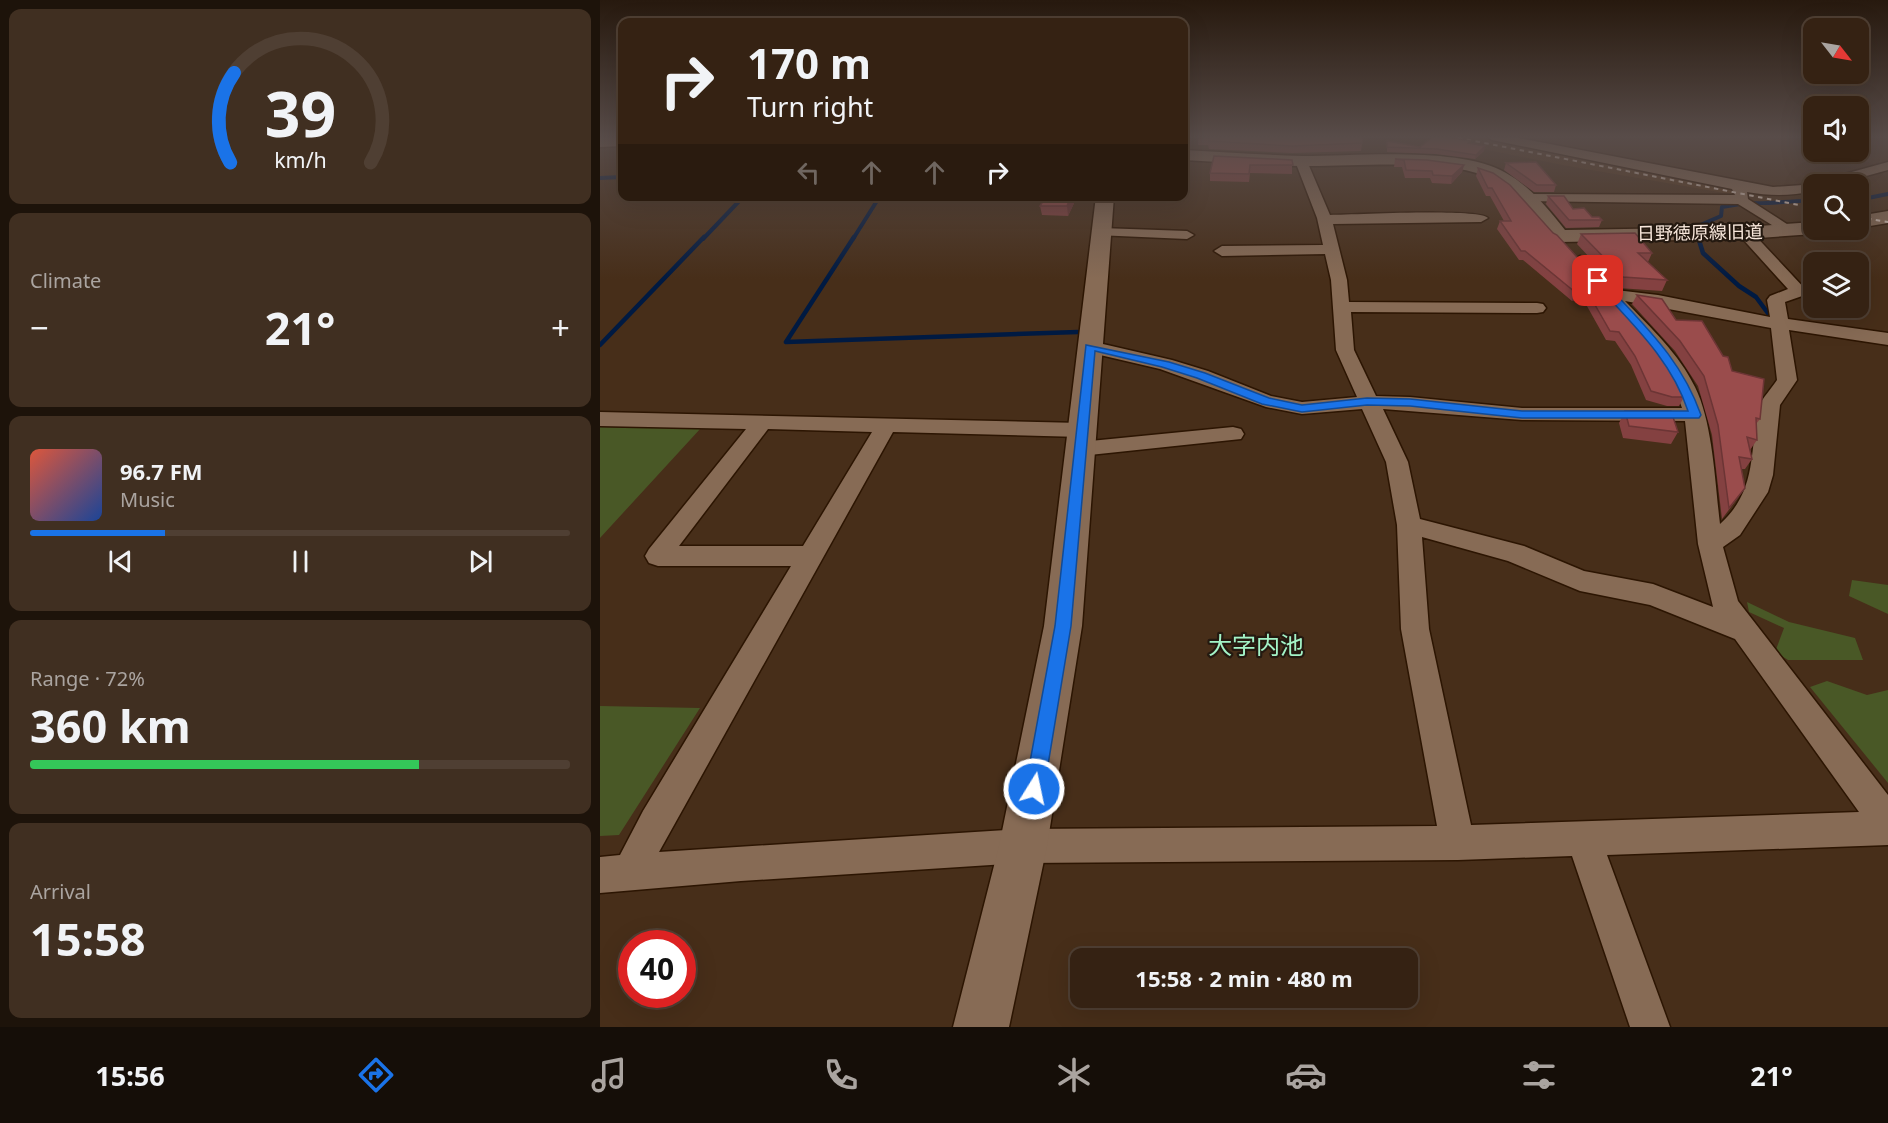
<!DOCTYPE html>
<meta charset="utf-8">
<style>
:root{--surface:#352213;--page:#402f21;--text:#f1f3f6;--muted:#aaa4a0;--line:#4f3f33;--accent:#1a73e8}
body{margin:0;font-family:"Noto Sans","Noto Sans JP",sans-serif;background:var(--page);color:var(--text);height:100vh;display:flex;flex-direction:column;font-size:22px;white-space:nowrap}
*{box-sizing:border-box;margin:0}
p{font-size:20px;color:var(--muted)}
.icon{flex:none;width:33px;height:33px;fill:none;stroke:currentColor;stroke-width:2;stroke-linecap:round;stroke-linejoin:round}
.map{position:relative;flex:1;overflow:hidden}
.panel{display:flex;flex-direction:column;gap:9px;padding:9px;background:#1d130a;width:600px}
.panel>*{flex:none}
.hud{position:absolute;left:18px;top:18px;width:570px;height:183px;border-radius:12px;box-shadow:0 6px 24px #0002,0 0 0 2px var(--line);background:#352213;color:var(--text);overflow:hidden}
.needle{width:39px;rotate:121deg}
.tools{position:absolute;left:1203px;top:18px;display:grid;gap:12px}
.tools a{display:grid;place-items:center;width:66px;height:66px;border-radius:12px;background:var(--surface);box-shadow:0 6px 24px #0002,0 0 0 2px var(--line);font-size:30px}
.speed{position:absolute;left:18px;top:930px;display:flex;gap:12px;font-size:30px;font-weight:700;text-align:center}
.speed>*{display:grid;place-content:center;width:78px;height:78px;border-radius:50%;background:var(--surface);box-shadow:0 6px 24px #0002,0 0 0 2px var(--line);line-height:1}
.speed .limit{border:9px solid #d22;background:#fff;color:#111}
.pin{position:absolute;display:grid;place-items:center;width:51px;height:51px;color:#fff;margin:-26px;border-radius:12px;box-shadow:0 3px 9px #0006}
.me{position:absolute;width:66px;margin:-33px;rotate:10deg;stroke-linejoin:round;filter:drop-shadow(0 0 4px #0008)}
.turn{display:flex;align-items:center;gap:21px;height:126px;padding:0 30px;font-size:27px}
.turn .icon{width:78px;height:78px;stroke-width:2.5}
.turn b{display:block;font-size:42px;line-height:51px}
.lanes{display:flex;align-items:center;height:57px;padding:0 30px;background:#0003;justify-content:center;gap:30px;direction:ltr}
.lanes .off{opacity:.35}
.big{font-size:45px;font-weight:700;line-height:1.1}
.panel .widget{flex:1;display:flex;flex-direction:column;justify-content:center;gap:9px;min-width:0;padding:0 21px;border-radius:12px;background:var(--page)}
.panel .dial{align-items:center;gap:0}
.dial svg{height:156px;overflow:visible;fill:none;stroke:var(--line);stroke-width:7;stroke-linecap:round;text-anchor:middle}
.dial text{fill:var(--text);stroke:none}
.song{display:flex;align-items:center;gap:18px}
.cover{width:72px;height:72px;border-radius:9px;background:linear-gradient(135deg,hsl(10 70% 55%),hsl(220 70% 35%))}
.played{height:6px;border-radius:3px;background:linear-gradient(90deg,var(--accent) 25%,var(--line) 25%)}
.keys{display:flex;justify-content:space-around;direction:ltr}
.heat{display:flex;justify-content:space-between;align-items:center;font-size:33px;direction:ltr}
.charge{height:9px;border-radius:4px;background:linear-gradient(90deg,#34c759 72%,var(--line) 0)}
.trip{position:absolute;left:470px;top:948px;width:348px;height:60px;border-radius:12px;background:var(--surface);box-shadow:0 6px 24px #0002,0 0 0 2px var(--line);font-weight:700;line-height:60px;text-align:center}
.tab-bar{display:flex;height:96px;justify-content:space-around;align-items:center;background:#150e08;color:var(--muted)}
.tab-bar .icon{width:42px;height:42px}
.tab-bar .current{color:var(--accent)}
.tab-bar b{font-size:27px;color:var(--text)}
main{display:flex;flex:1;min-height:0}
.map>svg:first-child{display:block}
.built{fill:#55371c}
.green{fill:#495826}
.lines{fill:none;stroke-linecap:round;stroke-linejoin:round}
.stream-far1{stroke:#001a42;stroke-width:4}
.stream{stroke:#001a42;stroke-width:4.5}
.street-casing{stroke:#2c1502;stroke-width:3}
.secondary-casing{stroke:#2c1502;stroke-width:3}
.street{fill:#876b55;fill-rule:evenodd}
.secondary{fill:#876b55;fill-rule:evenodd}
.rail{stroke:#dfcdc0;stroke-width:2;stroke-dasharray:4.5 4.5;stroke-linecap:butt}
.wall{fill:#844141}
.shaded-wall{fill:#6c3535}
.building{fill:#9a4c4c;stroke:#6c3535;stroke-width:1.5}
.route{fill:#1a73e8;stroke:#114b97;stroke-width:1.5}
.labels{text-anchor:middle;stroke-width:4.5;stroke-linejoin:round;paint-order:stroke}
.far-street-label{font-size:18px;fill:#f8e7db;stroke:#241910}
.quarter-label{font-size:24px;fill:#a4f4c7;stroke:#241910}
</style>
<main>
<section class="panel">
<div class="widget dial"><svg viewBox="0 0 100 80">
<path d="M14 69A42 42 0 1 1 86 69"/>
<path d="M14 69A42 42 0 0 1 16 23" stroke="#1a73e8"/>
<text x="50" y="56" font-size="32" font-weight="700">39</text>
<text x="50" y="72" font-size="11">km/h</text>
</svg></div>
<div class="widget"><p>Climate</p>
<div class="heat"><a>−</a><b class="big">21°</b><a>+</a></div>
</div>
<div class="widget">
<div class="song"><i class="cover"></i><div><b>96.7 FM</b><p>Music</p></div></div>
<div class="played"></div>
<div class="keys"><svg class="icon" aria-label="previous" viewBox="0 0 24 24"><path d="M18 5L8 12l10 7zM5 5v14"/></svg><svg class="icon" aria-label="pause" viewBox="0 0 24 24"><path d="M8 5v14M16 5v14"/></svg><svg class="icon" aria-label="next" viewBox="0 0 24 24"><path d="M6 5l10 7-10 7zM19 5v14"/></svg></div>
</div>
<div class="widget"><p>Range · 72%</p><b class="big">360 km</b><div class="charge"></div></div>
<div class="widget"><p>Arrival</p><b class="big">15:58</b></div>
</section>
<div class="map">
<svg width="1288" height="1027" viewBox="0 0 1288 1027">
<rect width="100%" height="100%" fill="#472e19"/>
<!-- built -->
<path class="built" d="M 818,136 L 875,136 L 1133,190 L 1136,195 L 962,165 Z"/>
<!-- green -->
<path class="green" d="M 0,427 L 101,428 L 0,538 Z
M 1252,580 L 1288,585 L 1288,614 L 1249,596 Z
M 1147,602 L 1189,622 L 1255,638 L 1263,660 L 1188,660 L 1175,652 L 1184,628 L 1149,612 Z
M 1227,681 L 1267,695 L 1288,690 L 1288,783 L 1210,687 Z
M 0,706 L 100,708 L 19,835 L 0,836 Z"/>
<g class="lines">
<!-- stream-far1 -->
<path class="stream-far1" d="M 0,178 L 22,177
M 1258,200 L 1288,194
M 1151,203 C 1173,204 1192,200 1214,201
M 1097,230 L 1098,226 L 1121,216 L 1122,207 L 1140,204
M 103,239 L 144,196
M 253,239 L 280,196"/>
<!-- stream -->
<path class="stream" d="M 254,237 L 186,342 L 478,332
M 1098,237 L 1103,253 L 1139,286 L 1156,297 L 1170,316
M 0,345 L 104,237"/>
<defs>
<path id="street" d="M 886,136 L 908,136 L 1173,187 L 1217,184 L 1219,181 L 1288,162 L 1288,170 L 1237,184 L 1214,184 L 1214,191 C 1191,196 1170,196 1147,192 L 1148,199 L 1193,228 L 1195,231 L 1188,235 L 1138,204 L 924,201 L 922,198 L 929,194 L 1135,195 L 1132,189 L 892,140 Z
M 701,157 L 707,161 L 730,215 C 753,215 878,208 888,218 L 881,222 L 733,224 L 747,280 L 749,302 L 937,303 L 943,304 L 946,308 L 943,312 L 937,313 L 751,312 L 754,350 L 776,396 L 810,397 L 922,408 L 1082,408 C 1063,346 1008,312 972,261 L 980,256 L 986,258 L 1016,290 L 1058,295 L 1170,317 L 1167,300 L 1170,296 L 1188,289 L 1140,236 L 1138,233 L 1140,230 L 1150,230 L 1207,291 L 1205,295 L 1185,302 L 1188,319 L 1288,333 L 1288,345 L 1189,330 L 1197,380 L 1180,405 L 1173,475 L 1168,492 L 1140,535 L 1123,547 L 1138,601 L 1288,795 L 1288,845 L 1007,855 L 1070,1027 L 1030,1027 L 972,856 L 858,860 L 423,863 L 141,881 L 0,893 L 0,857 L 20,855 L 43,811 L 191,566 L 58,566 L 49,563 L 45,556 L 49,549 L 146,429 L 0,426 L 0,412 L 481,423 L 489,425 L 492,430 L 489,435 L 481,437 L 293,432 L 59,852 L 423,829 L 837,826 L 801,629 L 797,525 L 786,462 L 762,409 L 702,414 L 666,407 L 560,369 L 483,351 L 481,347 L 483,343 L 490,341 L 572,360 L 608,371 L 671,396 L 702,402 L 757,397 L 736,350 L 731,280 L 725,254 L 622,256 L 614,251 L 622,246 L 723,245 L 717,218 L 695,161 ZM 1025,301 L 1171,328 L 1177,380 C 1172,388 1162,398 1159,407 C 1149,451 1158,490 1120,524 C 1115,484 1113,423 1095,387 C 1079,354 1051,328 1025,301 ZM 783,409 L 922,420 L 1085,421 L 1098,544 L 1113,607 L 1053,584 L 984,571 L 924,546 L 820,519 L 808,462 ZM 168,429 L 272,432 L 203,546 L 79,546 ZM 822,537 L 908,561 L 980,591 L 1050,605 L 1135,639 L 1259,812 L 871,825 L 829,629 Z
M 501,228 L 587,231 L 594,235 L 587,239 L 496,235 L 494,232 Z
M 633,427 L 641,429 L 644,434 L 641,439 L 480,456 L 472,454 L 469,449 L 472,444 L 480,442 Z"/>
<path id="secondary" d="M 22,136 L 22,146 L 0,147 L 0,137 Z
M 584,150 C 624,152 663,155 703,156 C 757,156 861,146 906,173 C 931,187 947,208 965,230 L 1145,227 L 1214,222 L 1214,230 L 1223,230 L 1214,234 L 1145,239 L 959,242 L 952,240 C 934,218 918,193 892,179 C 849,157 752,167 702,166 C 663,166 623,162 584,160 Z
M 496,196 L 514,196 L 482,626 L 447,846 L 409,1027 L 353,1027 L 399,846 L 444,626 Z
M 1288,211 L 1288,223 L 1258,228 L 1258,216 Z"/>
</defs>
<!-- street casing -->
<use href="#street" class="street-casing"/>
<!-- secondary casing -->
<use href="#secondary" class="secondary-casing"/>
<!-- street -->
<use href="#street" class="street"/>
<!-- secondary -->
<use href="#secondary" class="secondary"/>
<!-- rail -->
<path class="rail" d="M 849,136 L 1214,208
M 1258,217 L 1288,222"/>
</g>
<!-- wall -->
<path class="wall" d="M 598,136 L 763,136 L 761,151 L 692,153 L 609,149 L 608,145 L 598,145 Z
M 787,141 L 820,147 L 870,143 L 885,146 L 884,151 L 875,159 L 836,154 L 787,152 Z
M 614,156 L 692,160 L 692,174 L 650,173 L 649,182 L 610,181 L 610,173 Z
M 795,159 L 864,165 L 862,172 L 851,184 L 832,183 L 830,178 L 805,178 L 802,167 L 794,167 Z
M 906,163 L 956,185 L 954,192 L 934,192 L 904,170 Z
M 878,168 L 1084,397 L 1079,406 L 1067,406 L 1046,400 L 1031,365 L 1015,341 L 1006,340 L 983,299 L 972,301 L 923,260 L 919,260 L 897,229 L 900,221 L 904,221 L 890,196 L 886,196 L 876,176 Z
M 446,196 L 476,196 L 476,199 L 468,216 L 442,215 L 440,206 Z
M 948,196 L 973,209 L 992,217 L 1002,220 L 999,227 L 966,228 L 946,204 Z
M 981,234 L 1052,253 L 1048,262 L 1067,280 L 1062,291 L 1018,288 L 977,244 Z
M 1037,295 L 1076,320 L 1132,371 L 1160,419 L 1156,424 L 1157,440 L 1150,450 L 1152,459 L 1145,469 L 1141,469 L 1145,488 L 1122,519 L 1112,435 L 1098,386 L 1075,351 L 1032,304 Z
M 1025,411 L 1078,432 L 1071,444 L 1023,438 L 1019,423 Z"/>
<!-- shaded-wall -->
<path class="shaded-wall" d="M 885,146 L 884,151 L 875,159 L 876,155 Z
M 864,165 L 862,172 L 851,184 L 852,176 Z
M 471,196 L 476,196 L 476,199 L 468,216 L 467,206 Z
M 987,291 L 983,299 L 972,301 L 975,292 Z"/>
<!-- building -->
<path class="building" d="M 598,136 L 763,136 L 762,143 L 692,146 L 609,141 L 608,137 L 598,138 Z
M 834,136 L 842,136 L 870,141 L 868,143 L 885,146 L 876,155 L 837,149 L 787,147 L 787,141 L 820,147 Z
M 614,156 L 692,160 L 693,165 L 650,165 L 649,174 L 610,173 Z
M 795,159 L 827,160 L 864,165 L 852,176 L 833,175 L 832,171 L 806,170 L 804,160 Z
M 936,162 L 956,185 L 937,185 L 906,163 Z
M 878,168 L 893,173 L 910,185 L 953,233 L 957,235 L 1064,353 L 1079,380 L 1084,397 L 1072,397 L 1051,391 L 1035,356 L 1019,332 L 1010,331 L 987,291 L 975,292 L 925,251 L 921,251 L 900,221 L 911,221 L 892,188 L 888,188 Z
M 446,196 L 471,196 L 467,206 L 440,206 Z
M 948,196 L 964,196 L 973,209 L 984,208 L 992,217 L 999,217 L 1002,220 L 969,220 Z
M 1035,233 L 1052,253 L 1038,253 L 1067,280 L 1023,277 L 981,234 Z
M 1037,295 L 1062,299 L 1076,320 L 1102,321 L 1123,356 L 1128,357 L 1132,371 L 1164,379 L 1160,419 L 1156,418 L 1157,440 L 1147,437 L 1152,459 L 1139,457 L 1145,488 L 1129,508 L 1118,425 L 1104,376 L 1080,341 Z
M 1025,411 L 1071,411 L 1078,432 L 1029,426 Z"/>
<!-- sky -->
<linearGradient id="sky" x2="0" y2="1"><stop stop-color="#27190e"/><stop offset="0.49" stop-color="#584c49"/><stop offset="1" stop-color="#584c49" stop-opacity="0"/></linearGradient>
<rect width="1288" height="279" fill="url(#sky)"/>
<!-- route -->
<path class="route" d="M 998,278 L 1002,279 C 1042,324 1080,356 1101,415 L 1099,418 L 922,418 L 810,406 L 767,405 L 702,412 L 662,404 L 597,378 L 562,367 L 495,351 L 471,626 L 444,789 L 441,796 L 434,798 L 428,796 L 425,789 L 455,626 L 486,345 L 569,362 L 605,373 L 669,398 L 702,405 L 767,398 L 810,399 L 922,411 L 1088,411 C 1071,359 1031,323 995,283 L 995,279 Z"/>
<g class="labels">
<!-- far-street labels -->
<g class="far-street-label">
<text transform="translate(1100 233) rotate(-1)" y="6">日野徳原線旧道</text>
</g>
<!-- quarter labels -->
<g class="quarter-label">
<text x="656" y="654">大字内池</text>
</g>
</g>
</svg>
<div class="tools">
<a><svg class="needle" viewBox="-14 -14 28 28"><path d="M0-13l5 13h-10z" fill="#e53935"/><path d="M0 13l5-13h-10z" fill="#aaa4a0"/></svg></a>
<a><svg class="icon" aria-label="sound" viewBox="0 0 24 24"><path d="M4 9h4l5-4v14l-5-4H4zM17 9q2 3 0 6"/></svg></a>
<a><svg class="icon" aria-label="search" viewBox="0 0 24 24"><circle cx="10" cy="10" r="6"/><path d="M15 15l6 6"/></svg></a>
<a><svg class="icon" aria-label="layers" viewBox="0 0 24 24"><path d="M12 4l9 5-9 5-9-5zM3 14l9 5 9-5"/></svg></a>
</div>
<div class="speed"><div class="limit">40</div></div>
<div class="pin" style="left:998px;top:281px;background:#d93025"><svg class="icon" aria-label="arrive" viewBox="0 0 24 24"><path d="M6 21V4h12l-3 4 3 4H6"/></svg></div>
<svg class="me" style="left:434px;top:789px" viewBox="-20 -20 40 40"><circle r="17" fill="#1a73e8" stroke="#fff" stroke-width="3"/><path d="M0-11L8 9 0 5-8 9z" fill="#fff"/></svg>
<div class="trip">15:58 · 2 min · 480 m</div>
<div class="hud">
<div class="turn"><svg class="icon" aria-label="right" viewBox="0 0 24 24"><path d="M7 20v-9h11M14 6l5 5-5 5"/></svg><div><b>170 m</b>Turn right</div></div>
<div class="lanes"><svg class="icon off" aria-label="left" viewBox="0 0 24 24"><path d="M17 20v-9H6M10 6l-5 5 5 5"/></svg><svg class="icon off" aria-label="ahead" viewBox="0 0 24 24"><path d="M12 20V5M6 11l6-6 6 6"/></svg><svg class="icon off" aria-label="ahead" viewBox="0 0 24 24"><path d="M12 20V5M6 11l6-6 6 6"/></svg><svg class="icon" aria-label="right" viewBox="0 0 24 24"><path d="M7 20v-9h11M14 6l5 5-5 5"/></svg></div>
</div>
</div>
</main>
<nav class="tab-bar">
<b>15:56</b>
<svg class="icon current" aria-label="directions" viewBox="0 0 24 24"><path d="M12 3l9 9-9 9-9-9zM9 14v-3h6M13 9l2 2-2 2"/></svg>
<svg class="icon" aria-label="music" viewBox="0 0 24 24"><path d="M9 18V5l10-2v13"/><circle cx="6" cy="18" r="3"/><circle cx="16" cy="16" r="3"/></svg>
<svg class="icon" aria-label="phone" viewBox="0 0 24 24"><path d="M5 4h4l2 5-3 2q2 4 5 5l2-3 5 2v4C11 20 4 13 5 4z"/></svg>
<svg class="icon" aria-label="climate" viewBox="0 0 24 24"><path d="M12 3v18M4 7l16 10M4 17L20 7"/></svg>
<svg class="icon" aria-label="car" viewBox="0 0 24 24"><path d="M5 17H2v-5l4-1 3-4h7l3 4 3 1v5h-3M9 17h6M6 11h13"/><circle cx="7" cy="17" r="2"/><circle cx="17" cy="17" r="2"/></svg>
<svg class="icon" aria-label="filters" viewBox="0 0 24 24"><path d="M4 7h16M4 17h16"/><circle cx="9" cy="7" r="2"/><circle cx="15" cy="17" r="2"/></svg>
<b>21°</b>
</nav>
